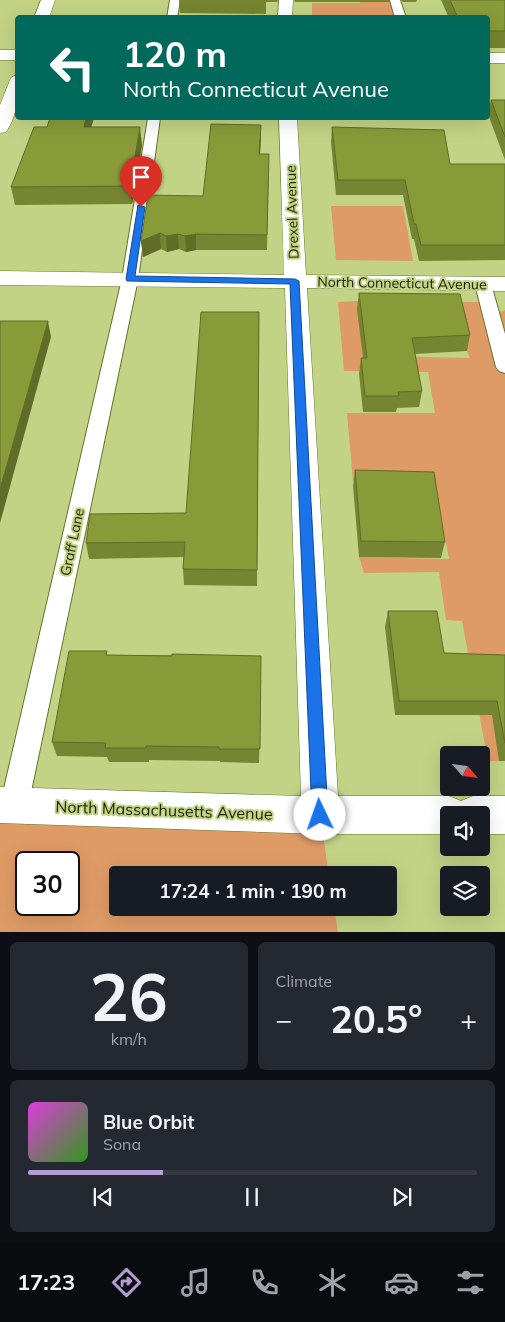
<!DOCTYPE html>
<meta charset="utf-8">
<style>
:root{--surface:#171b24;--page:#242831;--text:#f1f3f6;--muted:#9ea1a6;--line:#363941;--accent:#b39dd4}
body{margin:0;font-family:Mulish,sans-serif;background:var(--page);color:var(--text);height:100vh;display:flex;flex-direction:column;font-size:19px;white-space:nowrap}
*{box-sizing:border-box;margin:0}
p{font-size:16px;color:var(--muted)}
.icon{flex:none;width:28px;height:28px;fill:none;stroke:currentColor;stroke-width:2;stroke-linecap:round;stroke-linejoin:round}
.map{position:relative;height:932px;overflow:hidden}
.details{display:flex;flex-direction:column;gap:10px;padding:10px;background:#0d0f14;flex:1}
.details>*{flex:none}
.banner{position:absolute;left:15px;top:15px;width:475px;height:105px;border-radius:5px;box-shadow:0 5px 20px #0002;background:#00695c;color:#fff;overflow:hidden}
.needle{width:32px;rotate:118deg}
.controls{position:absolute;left:440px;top:746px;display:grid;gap:10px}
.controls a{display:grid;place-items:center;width:50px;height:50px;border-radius:5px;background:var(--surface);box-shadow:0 5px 20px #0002;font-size:25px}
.speed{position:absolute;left:15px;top:851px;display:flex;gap:10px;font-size:25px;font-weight:700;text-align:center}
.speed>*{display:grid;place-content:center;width:65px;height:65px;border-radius:50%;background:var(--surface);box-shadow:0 5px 20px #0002;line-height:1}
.speed .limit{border:2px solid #111;border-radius:8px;background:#fff;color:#111}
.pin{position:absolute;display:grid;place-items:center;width:42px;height:42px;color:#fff;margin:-51px -21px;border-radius:50% 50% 50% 0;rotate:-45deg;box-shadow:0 0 5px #0007}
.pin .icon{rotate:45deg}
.me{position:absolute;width:55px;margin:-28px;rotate:357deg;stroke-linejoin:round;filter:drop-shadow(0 0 4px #0008)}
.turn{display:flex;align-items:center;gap:18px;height:105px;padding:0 25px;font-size:22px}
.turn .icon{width:65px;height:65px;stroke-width:2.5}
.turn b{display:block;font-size:35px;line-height:42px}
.big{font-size:38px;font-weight:700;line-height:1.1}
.details .widget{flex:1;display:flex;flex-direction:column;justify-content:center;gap:8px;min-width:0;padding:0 18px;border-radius:8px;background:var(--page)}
.details .dial{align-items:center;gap:0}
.dial b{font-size:65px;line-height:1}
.song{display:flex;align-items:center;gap:15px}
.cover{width:60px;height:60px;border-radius:8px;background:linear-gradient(135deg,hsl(300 70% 55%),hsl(110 70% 35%))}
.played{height:5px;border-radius:2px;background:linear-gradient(90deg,var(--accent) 30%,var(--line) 30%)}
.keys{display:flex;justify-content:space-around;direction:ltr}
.heat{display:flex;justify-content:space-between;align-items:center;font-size:28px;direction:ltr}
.details .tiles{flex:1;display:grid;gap:10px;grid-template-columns:1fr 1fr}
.widget:last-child{grid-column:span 2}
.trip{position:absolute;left:109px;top:866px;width:288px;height:50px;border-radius:5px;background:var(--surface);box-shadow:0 5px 20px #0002;font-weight:700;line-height:50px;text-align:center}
.tabs{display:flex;height:80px;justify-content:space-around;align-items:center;background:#090b0e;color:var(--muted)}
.tabs .icon{width:35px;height:35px}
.tabs .selected{color:var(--accent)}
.tabs b{font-size:22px;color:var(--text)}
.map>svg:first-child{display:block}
.green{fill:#de9b66;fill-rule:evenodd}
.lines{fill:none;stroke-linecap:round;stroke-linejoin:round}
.lane-casing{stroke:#677528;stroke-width:2}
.street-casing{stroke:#677528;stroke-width:1}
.secondary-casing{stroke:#677528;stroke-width:1}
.lane{fill:#fff;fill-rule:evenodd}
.street{fill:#fff;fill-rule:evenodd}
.secondary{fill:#fff;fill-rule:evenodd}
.wall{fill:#768531}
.shaded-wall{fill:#606c28}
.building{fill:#899b39;stroke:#606c28}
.route{fill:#1a73e8;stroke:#114b97}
.labels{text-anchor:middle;stroke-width:4;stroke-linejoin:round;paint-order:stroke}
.street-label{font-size:14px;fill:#1d2303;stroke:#c2d385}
.near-street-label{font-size:16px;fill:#1d2303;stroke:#c2d385}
</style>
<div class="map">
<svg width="505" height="932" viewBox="0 0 505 932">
<rect width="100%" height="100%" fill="#c2d385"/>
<!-- green -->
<path class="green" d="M 359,0 L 395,0 L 401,17 L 312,17 L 312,3 L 360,3 Z
M 331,206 L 403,206 L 413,261 L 336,260 Z
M 358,301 L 386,356 L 470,358 L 467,351 L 456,302 L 488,302 L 492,316 L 505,310 L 505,670 L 499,761 L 488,761 L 462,621 L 446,620 L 439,572 L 364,573 L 359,557 L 449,559 L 434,481 L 353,481 L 347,413 L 435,413 L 428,372 L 344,371 L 338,302 Z
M 0,805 L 320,815 L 329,875 L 118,875 L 118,908 L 334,908 L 338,932 L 0,932 ZM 26,862 L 69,862 L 69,905 L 26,905 Z"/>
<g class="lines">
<defs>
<path id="lane" d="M 170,0 L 180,0 L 177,18 L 167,18 Z
M 390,0 L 400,0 L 406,18 L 395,18 Z
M 148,118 L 160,118 L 138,279 L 28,806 L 24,815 L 14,819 L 4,815 L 0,806 L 122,279 Z
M 483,279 L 489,281 L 491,284 L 505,334 L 505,373 L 499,371 L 496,367 L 475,284 L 477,281 Z"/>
<path id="street" d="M 279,0 L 293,0 L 292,18 L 278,18 Z
M 0,50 L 18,50 L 18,60 L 0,60 Z
M 488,53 L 505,53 L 505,63 L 488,63 Z
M 279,118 L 297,118 L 306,275 L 505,277 L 505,291 L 307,288 L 338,796 L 449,796 L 461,801 L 473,796 L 505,796 L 505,834 L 481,834 L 481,815 L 449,815 L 449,834 L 320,834 L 0,823 L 0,787 L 301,796 L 285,288 L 0,285 L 0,271 L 284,275 Z"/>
<path id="secondary" d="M 41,0 L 55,0 L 49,18 L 34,18 Z
M 18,75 C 18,95 18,115 6,132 L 0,133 L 0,105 L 10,80 L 12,77 Z"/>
</defs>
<!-- lane casing -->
<use href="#lane" class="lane-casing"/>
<!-- street casing -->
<use href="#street" class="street-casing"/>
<!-- secondary casing -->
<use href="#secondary" class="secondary-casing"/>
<!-- lane -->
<use href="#lane" class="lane"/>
<!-- street -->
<use href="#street" class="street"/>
<!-- secondary -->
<use href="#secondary" class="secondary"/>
</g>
<!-- wall -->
<path class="wall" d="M 179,0 L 278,0 L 277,2 L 266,2 L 266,14 L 180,13 Z
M 294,0 L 389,0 L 389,2 L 295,2 Z
M 401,0 L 417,0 L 416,2 L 403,2 Z
M 441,0 L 505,0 L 505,48 L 488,48 L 488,18 L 449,18 Z
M 491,100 L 505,100 L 505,160 L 488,114 Z
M 94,118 L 91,127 L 142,145 L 132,204 L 15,205 L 11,187 L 47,127 Z
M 261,125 L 260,154 L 269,154 L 267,250 L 196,250 L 186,252 L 179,249 L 167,252 L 161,249 L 143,257 L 141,241 L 203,196 Z
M 332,127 L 450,164 L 505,164 L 505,260 L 419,261 L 414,239 L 412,239 L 403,195 L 336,195 L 331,142 Z
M 359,293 L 470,335 L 467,351 L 415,354 L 422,391 L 419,407 L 397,408 L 396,412 L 363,412 L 359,374 L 361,358 L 363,358 L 357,309 Z
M 259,312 L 257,586 L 184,585 L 183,569 L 184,557 L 89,559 L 86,543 L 186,513 Z
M 355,470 L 445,542 L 441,558 L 359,557 L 353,486 Z
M 388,611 L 444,653 L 505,655 L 505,761 L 499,761 L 492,715 L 395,715 L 385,627 Z
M 108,655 L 261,656 L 259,763 L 220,762 L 220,761 L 149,760 L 149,762 L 109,762 L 107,757 L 57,756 L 52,742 Z"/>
<!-- shaded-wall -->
<path class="shaded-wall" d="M 86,118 L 94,118 L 86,144 L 84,127 Z
M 261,125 L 261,140 L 259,169 L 259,154 Z
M 140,127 L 142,145 L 132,204 L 130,186 Z
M 160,233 L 161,249 L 143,257 L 141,241 Z
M 178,234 L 179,249 L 167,252 L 166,236 Z
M 196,234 L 196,250 L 186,252 L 185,236 Z
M 48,321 L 51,337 L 0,523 L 0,489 Z"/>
<!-- building -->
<path class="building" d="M 450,0 L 505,0 L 505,31 L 488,31 L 488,18 L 458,18 Z
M 491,100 L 505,100 L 505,137 Z
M 50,118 L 86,118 L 84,127 L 140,127 L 130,186 L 11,187 L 34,127 L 47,127 Z
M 211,124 L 261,125 L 259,154 L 269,154 L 267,235 L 196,234 L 185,236 L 178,234 L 166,236 L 160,233 L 141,241 L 148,195 L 203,196 Z
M 332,127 L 444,130 L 450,164 L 505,164 L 505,245 L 421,245 L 416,224 L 414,224 L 405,180 L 338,180 Z
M 359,293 L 460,294 L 470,335 L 412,338 L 422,391 L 398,392 L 399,396 L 365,396 L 361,358 L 367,358 Z
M 201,312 L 259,312 L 257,570 L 183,569 L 185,542 L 86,543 L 90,514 L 186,513 Z
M 0,321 L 48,321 L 0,489 Z
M 355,470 L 434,472 L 445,542 L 361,541 Z
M 388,611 L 437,611 L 444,653 L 505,655 L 505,743 L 497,701 L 399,701 Z
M 69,651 L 107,651 L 106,655 L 172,656 L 172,654 L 261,656 L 260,749 L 219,749 L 219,747 L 146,746 L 146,748 L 105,748 L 106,743 L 52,742 Z"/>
<!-- route -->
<path class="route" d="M 138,205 L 145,207 L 135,276 L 295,279 L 299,281 L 328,815 L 326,821 L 320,823 L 315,821 L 312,815 L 290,284 L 127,281 L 126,279 Z"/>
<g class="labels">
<!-- street labels -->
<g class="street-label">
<text transform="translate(292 212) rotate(-92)" y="5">Drexel Avenue</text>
<text transform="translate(402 283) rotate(1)" y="5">North Connecticut Avenue</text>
<text transform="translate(72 542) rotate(-78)" y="5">Graff Lane</text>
</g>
<!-- near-street labels -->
<g class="near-street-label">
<text transform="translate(164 810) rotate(2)" y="6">North Massachusetts Avenue</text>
</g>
</g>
</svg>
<div class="controls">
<a><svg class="needle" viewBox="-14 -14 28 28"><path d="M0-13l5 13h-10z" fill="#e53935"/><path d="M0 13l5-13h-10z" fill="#9ea1a6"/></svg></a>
<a><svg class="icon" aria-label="sound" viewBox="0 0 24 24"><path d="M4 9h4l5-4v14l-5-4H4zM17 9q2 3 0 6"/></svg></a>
<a><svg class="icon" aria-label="layers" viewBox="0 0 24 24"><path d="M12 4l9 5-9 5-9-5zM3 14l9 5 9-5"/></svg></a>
</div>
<div class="speed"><div class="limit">30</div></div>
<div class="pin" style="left:141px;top:207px;background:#d93025"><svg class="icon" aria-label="arrive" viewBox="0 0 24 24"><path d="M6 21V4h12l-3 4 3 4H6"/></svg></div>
<svg class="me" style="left:320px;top:815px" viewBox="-20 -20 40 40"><circle r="19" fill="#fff"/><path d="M0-13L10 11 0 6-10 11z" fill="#1a73e8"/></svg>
<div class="trip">17:24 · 1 min · 190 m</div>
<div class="banner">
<div class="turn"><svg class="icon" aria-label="left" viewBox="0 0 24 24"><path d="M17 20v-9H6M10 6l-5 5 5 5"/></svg><div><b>120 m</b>North Connecticut Avenue</div></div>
</div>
</div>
<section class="details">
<div class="tiles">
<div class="widget dial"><b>26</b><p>km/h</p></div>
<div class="widget"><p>Climate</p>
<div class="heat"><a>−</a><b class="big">20.5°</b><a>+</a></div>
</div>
<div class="widget">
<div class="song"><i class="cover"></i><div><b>Blue Orbit</b><p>Sona</p></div></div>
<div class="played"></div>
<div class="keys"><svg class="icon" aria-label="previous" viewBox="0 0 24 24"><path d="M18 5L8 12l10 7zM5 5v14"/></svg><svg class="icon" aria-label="pause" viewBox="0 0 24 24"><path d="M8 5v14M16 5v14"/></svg><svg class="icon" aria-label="next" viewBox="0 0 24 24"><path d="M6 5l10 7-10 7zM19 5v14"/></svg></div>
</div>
</div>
</section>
<nav class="tabs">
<b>17:23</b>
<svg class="icon selected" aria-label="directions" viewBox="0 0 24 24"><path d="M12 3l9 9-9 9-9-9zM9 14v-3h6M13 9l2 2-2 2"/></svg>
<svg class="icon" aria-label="music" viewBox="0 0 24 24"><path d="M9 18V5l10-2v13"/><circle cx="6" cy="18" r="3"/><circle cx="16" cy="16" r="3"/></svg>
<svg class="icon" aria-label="phone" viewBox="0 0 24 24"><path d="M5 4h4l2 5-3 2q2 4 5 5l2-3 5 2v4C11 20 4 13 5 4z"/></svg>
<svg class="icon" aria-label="climate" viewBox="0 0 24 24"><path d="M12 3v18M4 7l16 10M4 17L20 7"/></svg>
<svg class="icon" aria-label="car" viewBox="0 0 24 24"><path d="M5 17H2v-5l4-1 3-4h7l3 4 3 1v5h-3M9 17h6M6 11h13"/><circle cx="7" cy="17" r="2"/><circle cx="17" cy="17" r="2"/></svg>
<svg class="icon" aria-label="filters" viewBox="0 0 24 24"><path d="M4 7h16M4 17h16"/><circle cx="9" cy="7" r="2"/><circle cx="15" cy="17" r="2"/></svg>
</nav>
